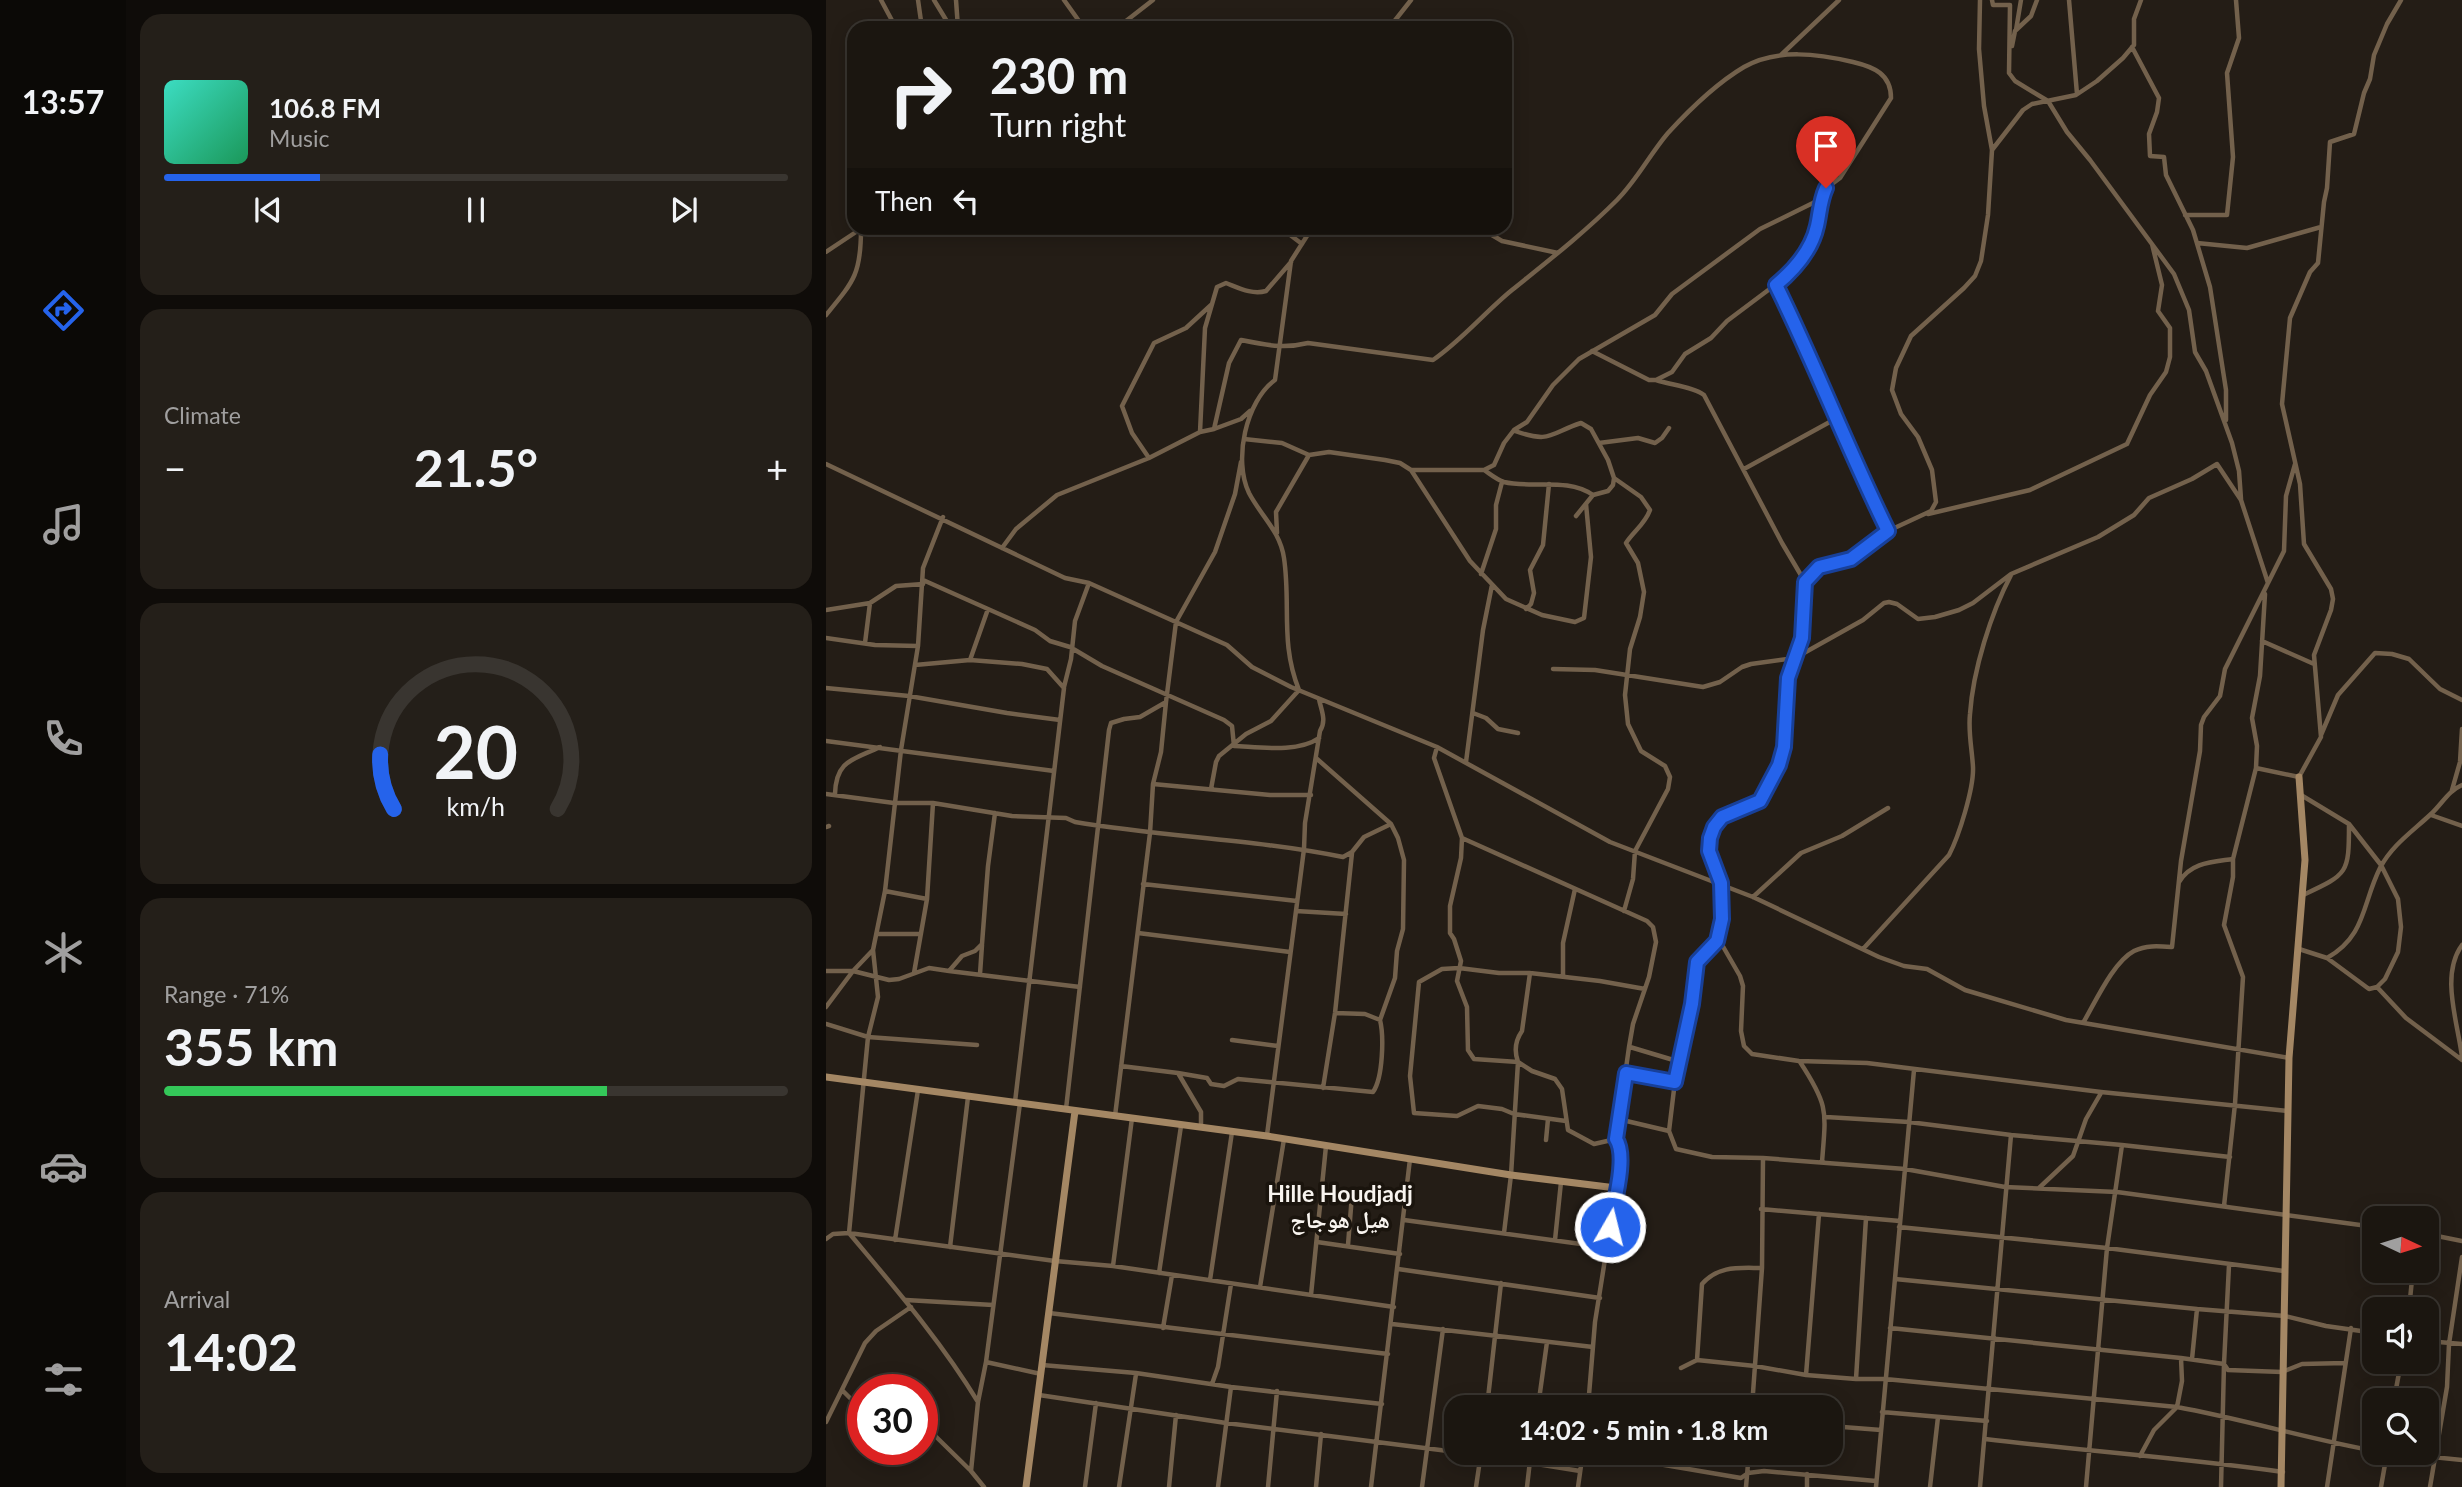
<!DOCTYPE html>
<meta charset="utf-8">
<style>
:root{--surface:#1b1610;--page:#241f19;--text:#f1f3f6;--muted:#a09f9f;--line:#393530;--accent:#2563eb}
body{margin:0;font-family:Lato,"Noto Naskh Arabic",sans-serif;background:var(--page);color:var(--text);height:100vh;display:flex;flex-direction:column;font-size:26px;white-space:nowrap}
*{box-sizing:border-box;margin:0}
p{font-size:23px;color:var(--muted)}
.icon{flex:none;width:38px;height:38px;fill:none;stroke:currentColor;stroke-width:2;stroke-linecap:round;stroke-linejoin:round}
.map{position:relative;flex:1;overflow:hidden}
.details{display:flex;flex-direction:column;gap:14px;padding:14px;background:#0f0c09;width:700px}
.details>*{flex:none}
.banner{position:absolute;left:21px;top:21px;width:665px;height:214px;border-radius:21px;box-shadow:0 4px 18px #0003,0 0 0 2px var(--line);background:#1b1610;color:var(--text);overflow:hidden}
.needle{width:46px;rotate:94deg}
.tools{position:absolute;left:1536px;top:1206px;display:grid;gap:14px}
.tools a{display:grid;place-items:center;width:77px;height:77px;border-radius:14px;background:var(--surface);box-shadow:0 4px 18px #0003,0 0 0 2px var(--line);font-size:35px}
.speed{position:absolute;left:21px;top:1374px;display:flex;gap:14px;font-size:35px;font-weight:700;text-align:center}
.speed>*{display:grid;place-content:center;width:91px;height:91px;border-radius:50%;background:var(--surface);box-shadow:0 4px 18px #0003,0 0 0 2px var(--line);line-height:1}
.speed .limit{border:10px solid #d22;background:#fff;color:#111}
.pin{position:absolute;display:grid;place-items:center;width:60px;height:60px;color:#fff;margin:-72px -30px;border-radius:50% 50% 50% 0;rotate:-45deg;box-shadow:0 0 7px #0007}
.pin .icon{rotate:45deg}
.me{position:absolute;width:77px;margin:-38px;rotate:8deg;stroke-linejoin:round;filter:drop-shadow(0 0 5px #0008)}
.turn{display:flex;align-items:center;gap:24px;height:147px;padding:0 28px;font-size:32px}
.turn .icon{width:91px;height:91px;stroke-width:2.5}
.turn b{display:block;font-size:49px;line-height:60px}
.then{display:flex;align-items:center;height:66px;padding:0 28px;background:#0003;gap:14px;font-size:26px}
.big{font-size:52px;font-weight:700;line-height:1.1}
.details .card{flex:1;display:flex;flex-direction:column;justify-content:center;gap:10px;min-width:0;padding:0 24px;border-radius:21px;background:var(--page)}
.details .dial{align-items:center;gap:0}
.dial svg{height:182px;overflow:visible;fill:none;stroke:var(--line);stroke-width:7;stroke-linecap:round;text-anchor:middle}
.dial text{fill:var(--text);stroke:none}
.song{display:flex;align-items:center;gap:21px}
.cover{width:84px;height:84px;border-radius:10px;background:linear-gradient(135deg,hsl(170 70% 55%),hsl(150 70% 35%))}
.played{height:7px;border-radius:4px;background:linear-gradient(90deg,var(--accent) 25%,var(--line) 25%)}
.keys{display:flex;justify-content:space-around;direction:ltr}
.heat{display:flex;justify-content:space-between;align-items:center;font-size:38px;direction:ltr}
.charge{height:10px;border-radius:5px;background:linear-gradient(90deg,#34c759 71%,var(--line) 0)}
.trip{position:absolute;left:618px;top:1395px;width:399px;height:70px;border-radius:21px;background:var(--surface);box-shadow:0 4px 18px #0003,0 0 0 2px var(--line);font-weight:700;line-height:70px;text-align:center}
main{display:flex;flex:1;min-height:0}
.tab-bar{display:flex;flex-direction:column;width:126px;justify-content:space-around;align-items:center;background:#0b0906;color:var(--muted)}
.tab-bar .icon{width:49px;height:49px}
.tab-bar .selected{color:var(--accent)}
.tab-bar b{font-size:32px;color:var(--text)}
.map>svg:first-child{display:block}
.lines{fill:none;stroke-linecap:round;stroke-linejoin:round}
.street{stroke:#73614c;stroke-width:4.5}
.secondary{stroke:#a48764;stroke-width:7}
.route-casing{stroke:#184099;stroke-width:18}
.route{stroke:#2563eb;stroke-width:12}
.labels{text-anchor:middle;stroke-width:7;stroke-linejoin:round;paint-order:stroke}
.neighbourhood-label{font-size:23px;font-weight:bold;fill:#f8f4ef;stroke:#1a140d}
</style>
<main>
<nav class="tab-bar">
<b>13:57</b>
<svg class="icon selected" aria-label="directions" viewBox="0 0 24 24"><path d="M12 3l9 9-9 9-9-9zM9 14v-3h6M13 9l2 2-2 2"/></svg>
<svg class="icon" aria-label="music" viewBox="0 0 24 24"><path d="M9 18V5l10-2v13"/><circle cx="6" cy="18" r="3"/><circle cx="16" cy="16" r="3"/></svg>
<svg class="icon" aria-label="phone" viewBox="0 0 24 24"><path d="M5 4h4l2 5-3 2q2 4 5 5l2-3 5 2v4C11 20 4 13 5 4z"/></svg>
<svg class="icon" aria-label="climate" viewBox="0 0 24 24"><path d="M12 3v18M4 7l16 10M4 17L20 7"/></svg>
<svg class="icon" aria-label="car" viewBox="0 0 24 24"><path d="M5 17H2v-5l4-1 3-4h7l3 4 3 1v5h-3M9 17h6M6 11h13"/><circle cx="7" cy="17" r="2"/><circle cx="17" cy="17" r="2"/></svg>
<svg class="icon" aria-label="filters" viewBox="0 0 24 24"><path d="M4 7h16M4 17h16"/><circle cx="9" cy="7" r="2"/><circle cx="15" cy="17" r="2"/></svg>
</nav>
<section class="details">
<div class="card">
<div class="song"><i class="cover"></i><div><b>106.8 FM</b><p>Music</p></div></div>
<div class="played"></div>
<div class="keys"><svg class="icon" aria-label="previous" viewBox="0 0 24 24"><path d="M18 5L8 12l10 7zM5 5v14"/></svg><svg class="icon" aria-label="pause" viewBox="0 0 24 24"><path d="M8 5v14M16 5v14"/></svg><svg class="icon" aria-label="next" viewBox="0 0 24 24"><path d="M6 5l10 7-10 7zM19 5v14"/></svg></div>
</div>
<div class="card"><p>Climate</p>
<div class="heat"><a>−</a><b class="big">21.5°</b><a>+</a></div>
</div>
<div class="card dial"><svg viewBox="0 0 100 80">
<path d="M14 69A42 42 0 1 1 86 69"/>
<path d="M14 69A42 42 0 0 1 8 45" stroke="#2563eb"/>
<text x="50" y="56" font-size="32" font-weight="700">20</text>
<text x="50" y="72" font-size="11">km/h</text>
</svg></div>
<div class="card"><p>Range · 71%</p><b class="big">355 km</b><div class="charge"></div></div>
<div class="card"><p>Arrival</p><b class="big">14:02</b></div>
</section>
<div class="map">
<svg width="1636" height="1487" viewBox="0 0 1636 1487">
<rect width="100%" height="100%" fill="#241d16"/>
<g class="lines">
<!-- street -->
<path class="street" d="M 55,0 L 70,28
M 92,0 L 96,28
M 108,0 L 125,28
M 130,0 L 132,28
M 238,0 L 258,28
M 1166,0 L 1167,5 L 1184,5 L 1183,73 L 1189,81 L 1222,101 L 1241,132 L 1264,160 L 1348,274 L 1363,310 L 1369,352 L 1380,371 L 1406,443 L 1413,471 L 1415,499
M 1243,0 L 1251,94
M 291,28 L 327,0
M 563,28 L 585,0
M 1190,30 L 1195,0
M 1186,46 L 1189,31 L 1205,16 L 1211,0
M 1306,47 L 1333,98 L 1331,112 L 1323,134 L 1324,156 L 1338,157 L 1340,175 L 1367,230 L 1384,287 L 1400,390 L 1400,420
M 955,55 L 1013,0
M 1166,150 L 1197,110 L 1206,104 L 1250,95 L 1271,81 L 1297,58 L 1308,45 L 1308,19 L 1315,0
M 1359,215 L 1401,215 L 1407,157 L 1401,73 L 1413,38 L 1410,0
M 455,228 L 476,244
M 654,228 L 676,241 L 732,253
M 1371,243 L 1421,248 L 1495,227
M 0,252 L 36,228
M 950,285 C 991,366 1022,451 1062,531
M 0,315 C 28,281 35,274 35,229
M 830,380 C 845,385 868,387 878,395 L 956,543 L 979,582
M 388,429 L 415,419 L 424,411
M 689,431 C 725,444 724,433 755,423 L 765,429 L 782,460 L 788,478 L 787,485 L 782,491 L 767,495 L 750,516
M 374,432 L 379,328 L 391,287 L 400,283 C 413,288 426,295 440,291 L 465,262
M 418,439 L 456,443 L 483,455 L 503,452 L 559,460 L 574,463 L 585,470 L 658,470 L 668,465 L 678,443 L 688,430 L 701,422 L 727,385 L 753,359 L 829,315 L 846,294 L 934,229 L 995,199
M 773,443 L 812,438 L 829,443 L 836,438 L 843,428
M 323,458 L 306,433 L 296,406 L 328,343 L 360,328 L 385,305
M 0,464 L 239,578 L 263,583 L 401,645 L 426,667 L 465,687 L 611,747 L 784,842 L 927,897 L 1053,957 L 1078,966 L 1101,969 L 1139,990 L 1240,1020 L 1463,1058
M 918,469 L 1011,418
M 585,470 L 644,561 L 680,599 L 716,615 L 749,622 L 758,618 L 765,557 L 760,504
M 658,470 C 664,474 671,480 678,482 C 706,489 741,477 767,495
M 788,478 L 815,497 L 824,510 C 819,524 808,531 800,543 L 812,563 L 818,592 L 814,617 L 804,649 L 799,695 L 802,724 L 815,751 L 839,766 L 844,777 L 842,789 L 809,851 L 807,879 L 798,911
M 1102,514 L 1204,490 L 1301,444 L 1324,395 L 1340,372 L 1344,357 L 1344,328 L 1332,311 L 1336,285 L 1326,244
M 117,517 L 97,568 L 92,646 L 75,750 L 59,891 L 47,950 L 52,997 L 42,1037 L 23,1233 C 69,1288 115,1341 152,1402
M 451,533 L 450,512 L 483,455
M 176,548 L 190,529 L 231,495 L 323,458 L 374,432 L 388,429 L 403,363 L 415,340 C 439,345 458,349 482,343 L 607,360 C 636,340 659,312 686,290 C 722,261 758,233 791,200 C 811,180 824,154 842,133 C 864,109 891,83 918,67 C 951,48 993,54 1027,62 C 1048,67 1065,74 1065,98 L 1014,178 L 998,190 L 989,232 L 972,263 L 961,276 L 901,321 L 885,338 L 859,354 L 846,372 L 830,380 L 823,380 L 766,351
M 655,574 L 670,529 L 670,505 L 676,482
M 97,580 L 209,630 L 224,641 L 244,647 L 276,666 L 398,720 L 406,726 L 408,746 C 433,747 472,753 493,738
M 700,609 L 705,604 L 708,593 L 704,570 L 717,545 L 723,484
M 0,610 L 44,603 L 70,586 L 97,584
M 0,638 L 49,645 L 92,646
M 1436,641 L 1488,664
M 39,643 L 44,603
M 144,660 L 162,609
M 89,665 L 144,660 L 196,664 L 221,669 L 238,688 L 189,1102
M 727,669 L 769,670 L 877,687 L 894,682 L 916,667 L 925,664 L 969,658 L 1037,620 L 1058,603 L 1063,602 L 1071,604 L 1092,619 L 1109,617 L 1133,610 L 1147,603 L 1185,574 L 1272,537 L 1308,515 L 1323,498 L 1366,479 L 1391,464 L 1415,500 L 1442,583
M 238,687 L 245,659 L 249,621 L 263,583
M 0,688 L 83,696 L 181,713 L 234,720
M 340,702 L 350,622 L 389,552 L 409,494 L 415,462
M 647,713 L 660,718 L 672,729 L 692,733
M 1495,735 L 1512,695 L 1549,653 L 1566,654 L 1583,659 L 1614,689 L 1636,700
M 0,741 L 228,771
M 611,747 L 608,758 L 636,838 L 635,858 L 624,906 L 624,933 L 628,939 L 635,961 L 631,981 L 641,1007 L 642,1050 L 648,1059 L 692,1062 L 706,1071 L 729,1079 L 736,1089 L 742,1130 L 768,1144 L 790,1139
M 490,758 L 565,824 L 572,838 L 578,860 L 577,929 L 571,951 L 569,978 L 554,1020
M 640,762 L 657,630 L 666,585
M 1430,768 L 1473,777 L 1495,737 L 1488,655 L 1505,610 L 1507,599 L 1505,589 L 1478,544 L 1474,484 L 1456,404 L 1464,318 L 1484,272 L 1492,263 L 1498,202 L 1501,188 L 1504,142 L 1528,134 L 1538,93 L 1544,79 L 1548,55 L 1561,24 L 1575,0
M 327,784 L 444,795 L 485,795
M 385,789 L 390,762 L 393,756 L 420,734 L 445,721 L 473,690 C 454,643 465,605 458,558 C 454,531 435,516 423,493 C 407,460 420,401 449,380 L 465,261 L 486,228
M 1626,790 L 1634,762 L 1636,729
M 0,794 L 68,803 L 107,803 L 186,816 L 240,818 L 249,822 C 338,837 428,839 517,857 L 526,852 L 538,837 L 565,824
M 9,794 C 10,760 27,760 54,747
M 1475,795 L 1523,824 L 1555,865 L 1572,899 L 1575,927 L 1572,952 L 1559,979 L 1551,987 L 1543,989 L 1501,958
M 1605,815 L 1636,826
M 0,827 L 3,826
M 636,838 L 821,921 L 827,927 L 830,942 L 823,977 L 807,1024 L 803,1047 L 790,1139 L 794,1145 L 795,1159 L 769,1322 L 762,1407
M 1353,882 C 1365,862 1387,862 1407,859
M 317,884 L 471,901
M 59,891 L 101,899
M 1477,895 C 1522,874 1523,874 1523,824
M 927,897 L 975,853 L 1016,836 L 1062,808
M 470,911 L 520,914
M 312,933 L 464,952
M 52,934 L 95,934
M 891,941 L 895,943 L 914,976 L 917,986 L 915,1031 L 918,1046 L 926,1054 L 973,1061 L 1041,1063 L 1275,1092 L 1462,1111
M 1636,945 C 1614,975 1632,1023 1636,1057
M 1037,949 L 1123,855 C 1133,836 1148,788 1147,767 C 1146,749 1142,732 1144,714 C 1147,670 1165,613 1185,575
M 1473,949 L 1501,958 C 1540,936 1536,904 1554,868 C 1566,845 1587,831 1605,814 C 1615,805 1623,790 1636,785
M 0,971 L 27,971 L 63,980 L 73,979 L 103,968 L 123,971 L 136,956 L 149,951 L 156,944 L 162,866 L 169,813
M 123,971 L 254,987
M 88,973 L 101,899 L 107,803
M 154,974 L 156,945
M 737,976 L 737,943 L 749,889
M 1551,987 L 1580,1018 L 1636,1060
M 0,1007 L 27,971 L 46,951
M 1257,1023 C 1269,1003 1287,962 1308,951 C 1320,945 1332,946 1346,947 L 1355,861 L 1374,751 L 1375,725 L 1378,717 L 1394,696 L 1399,669 L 1458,551 L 1460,496 L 1469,464
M 0,1024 L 42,1037 L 151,1045
M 406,1040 L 452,1046
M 804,1047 L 854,1062
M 974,1062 C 1003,1106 1000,1111 996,1162
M 295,1066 L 352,1073 L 375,1112 L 375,1127
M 352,1073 L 381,1078 L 385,1084 L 398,1086 L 412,1079 L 547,1092 C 557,1078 558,1036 554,1020 L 539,1014 L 509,1013
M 800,1073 L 849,1081
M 497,1088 L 509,1013 L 526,853
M 240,1109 L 283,730 L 285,723 L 298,719 L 314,717 L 340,702 L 335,752 L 327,784 L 324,833 L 289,1116
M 1000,1117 L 1083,1122 L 1185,1135 L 1154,1487
M 792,1119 L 843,1131 L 850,1149 L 886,1157 L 937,1158 L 1079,1169 L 1179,1187 L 1291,1192 L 1549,1227
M 740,1121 L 688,1114 L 676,1109 L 652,1106 L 631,1116 L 588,1113 L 584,1076 L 593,982 L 616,969 L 633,968 L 673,973 L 704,973 L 774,981 L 819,989
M 843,1131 L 849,1081 L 866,1004 L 871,962 L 891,941 L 896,919 L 895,883 L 883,851 L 884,838 L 888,827 L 896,817 L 934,801 L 953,765 L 958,747 L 962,678 L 976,638 L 979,582 L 993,567 L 1025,559 L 1062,531 L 1105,511 L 1110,502 L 1106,470 L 1092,437 L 1075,414 L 1066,390 L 1070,368 L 1085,336 L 1138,288 L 1149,276 L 1155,261 L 1162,215 L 1166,150 L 1158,106 L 1153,49 L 1154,0
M 441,1135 L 478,849 L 479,823 L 494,731 C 501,720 495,710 493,699
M 1185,1135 L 1296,1145 L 1281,1248 L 1260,1487
M 720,1140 L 722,1119
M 1296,1145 L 1404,1157
M 1213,1188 L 1247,1156 L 1260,1119 L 1275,1093
M 496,1192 L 581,1200
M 1398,1206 L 1409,1104 L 1417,977 L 1398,925 L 1407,877 L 1407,859 L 1430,768 L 1431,746 L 1426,718 L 1434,676 L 1439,594
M 935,1209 L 1074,1221
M 578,1220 L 799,1250
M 1073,1227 L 1281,1248 L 1458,1271
M 678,1233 L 685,1175 L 692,1062 C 688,1051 689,1041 696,1031 L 704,973
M 1601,1234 L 1636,1241
M 0,1239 L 7,1234 L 23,1233 L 229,1261 L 287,1266 L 568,1307
M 69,1240 L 92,1090
M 729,1240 L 735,1182
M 491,1242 L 574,1254
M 522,1245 L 526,1195
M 124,1247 L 142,1097
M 287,1266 L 306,1118
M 572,1269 L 774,1298
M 333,1273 L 355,1126
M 1069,1279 L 1371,1309 L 1459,1316 L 1500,1326 L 1549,1333
M 384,1280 L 406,1132
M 434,1287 L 458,1139
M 485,1295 L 500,1146
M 80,1300 L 167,1305
M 1583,1309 L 1587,1270
M 223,1313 L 562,1354
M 566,1324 L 767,1347
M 337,1328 L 346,1275
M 1064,1328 L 1355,1358 L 1398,1364 L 1402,1370 L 1456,1372 L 1476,1364 L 1519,1363
M 1601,1341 L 1636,1344
M 1366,1359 L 1371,1309
M 871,1360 L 876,1284 C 893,1265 913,1268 936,1268
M 160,1362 L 215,1374
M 216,1365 L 310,1373 L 405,1387 L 556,1404
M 855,1368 L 871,1360 L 929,1366 L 980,1375 L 1030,1379 L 1059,1379 L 1351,1407 C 1417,1419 1482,1439 1549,1451
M 980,1375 L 993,1214
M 1030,1379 L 1040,1218
M 386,1384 L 392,1367 L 405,1284
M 16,1390 L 24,1398 L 37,1400
M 213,1395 L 400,1423 L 630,1452
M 763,1396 L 816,1407
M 1568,1400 L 1575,1362
M 661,1407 L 675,1283
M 712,1407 L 721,1342
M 926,1407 L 936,1268 L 937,1158
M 1056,1412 L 1161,1421
M 0,1422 L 39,1343 L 50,1331 L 85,1307
M 96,1423 L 144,1470
M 1004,1426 L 1055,1430
M 1159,1439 C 1258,1451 1358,1458 1457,1472
M 636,1452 L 754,1471
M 762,1452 L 915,1478 L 922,1473 L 938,1471 L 1050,1481
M 1557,1452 L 1636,1460
M 1314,1456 L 1328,1430 L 1351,1407 L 1356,1381 L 1355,1358
M 158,1487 L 145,1471 L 152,1402 L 160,1362 L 194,1103
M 259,1487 L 270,1403
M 293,1487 L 310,1374
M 343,1487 L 350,1415
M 392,1487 L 405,1387
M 442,1487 L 451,1391
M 490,1487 L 495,1434
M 545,1487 L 584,1159
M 596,1487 L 617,1329
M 650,1487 L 655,1453
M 701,1487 L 705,1452
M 752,1487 L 757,1452
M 920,1487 L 923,1452
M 981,1487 L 981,1474
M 1050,1487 L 1088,1070
M 1104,1487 L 1112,1417
M 1395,1487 L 1398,1364 L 1403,1265
M 1501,1487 L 1525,1328
M 1555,1487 L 1561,1453
M 1604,1487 L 1621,1387 L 1623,1344 L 1636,1257"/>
<!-- secondary -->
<path class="secondary" d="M 0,1077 L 441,1136 L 685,1175 L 790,1188
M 200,1487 L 249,1111
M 1455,1487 L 1463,1058 L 1479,860 L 1473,777"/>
</g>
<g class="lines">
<defs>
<path id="route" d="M 784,1227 C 787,1206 802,1157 790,1139 L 800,1073 L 849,1082 L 866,1004 L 871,962 L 891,941 L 896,919 L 895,883 L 883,851 L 884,838 L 888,827 L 896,817 L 934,801 L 953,765 L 958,747 L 962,678 L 976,638 L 979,582 L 993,567 L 1025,559 L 1062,531 C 1022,450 990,366 950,285 C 968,270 986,249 991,226 C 994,213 994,201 1000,188"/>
</defs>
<!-- route casing -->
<use href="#route" class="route-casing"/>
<!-- route -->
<use href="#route" class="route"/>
</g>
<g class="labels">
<!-- neighbourhood labels -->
<g class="neighbourhood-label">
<text x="514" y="1202">Hille Houdjadj<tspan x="514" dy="26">هيل هوجاج</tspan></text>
</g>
</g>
</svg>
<div class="tools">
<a><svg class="needle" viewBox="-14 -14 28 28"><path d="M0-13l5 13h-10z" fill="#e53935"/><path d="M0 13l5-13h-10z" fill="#a09f9f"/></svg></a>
<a><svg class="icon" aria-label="sound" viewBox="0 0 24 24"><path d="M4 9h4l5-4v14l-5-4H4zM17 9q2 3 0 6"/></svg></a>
<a><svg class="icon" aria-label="search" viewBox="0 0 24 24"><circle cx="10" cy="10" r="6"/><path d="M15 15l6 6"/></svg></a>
</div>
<div class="speed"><div class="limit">30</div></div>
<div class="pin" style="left:1000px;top:188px;background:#d93025"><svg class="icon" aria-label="arrive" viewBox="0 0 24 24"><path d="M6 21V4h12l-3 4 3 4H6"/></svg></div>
<svg class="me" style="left:784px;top:1227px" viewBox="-20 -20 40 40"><circle r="17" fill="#2563eb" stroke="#fff" stroke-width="3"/><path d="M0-11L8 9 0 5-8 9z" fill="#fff"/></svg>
<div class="trip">14:02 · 5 min · 1.8 km</div>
<div class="banner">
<div class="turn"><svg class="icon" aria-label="right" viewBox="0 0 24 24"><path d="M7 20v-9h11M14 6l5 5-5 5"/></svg><div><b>230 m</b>Turn right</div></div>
<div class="then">Then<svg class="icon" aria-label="left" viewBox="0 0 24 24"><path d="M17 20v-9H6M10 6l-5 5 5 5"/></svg></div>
</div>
</div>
</main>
